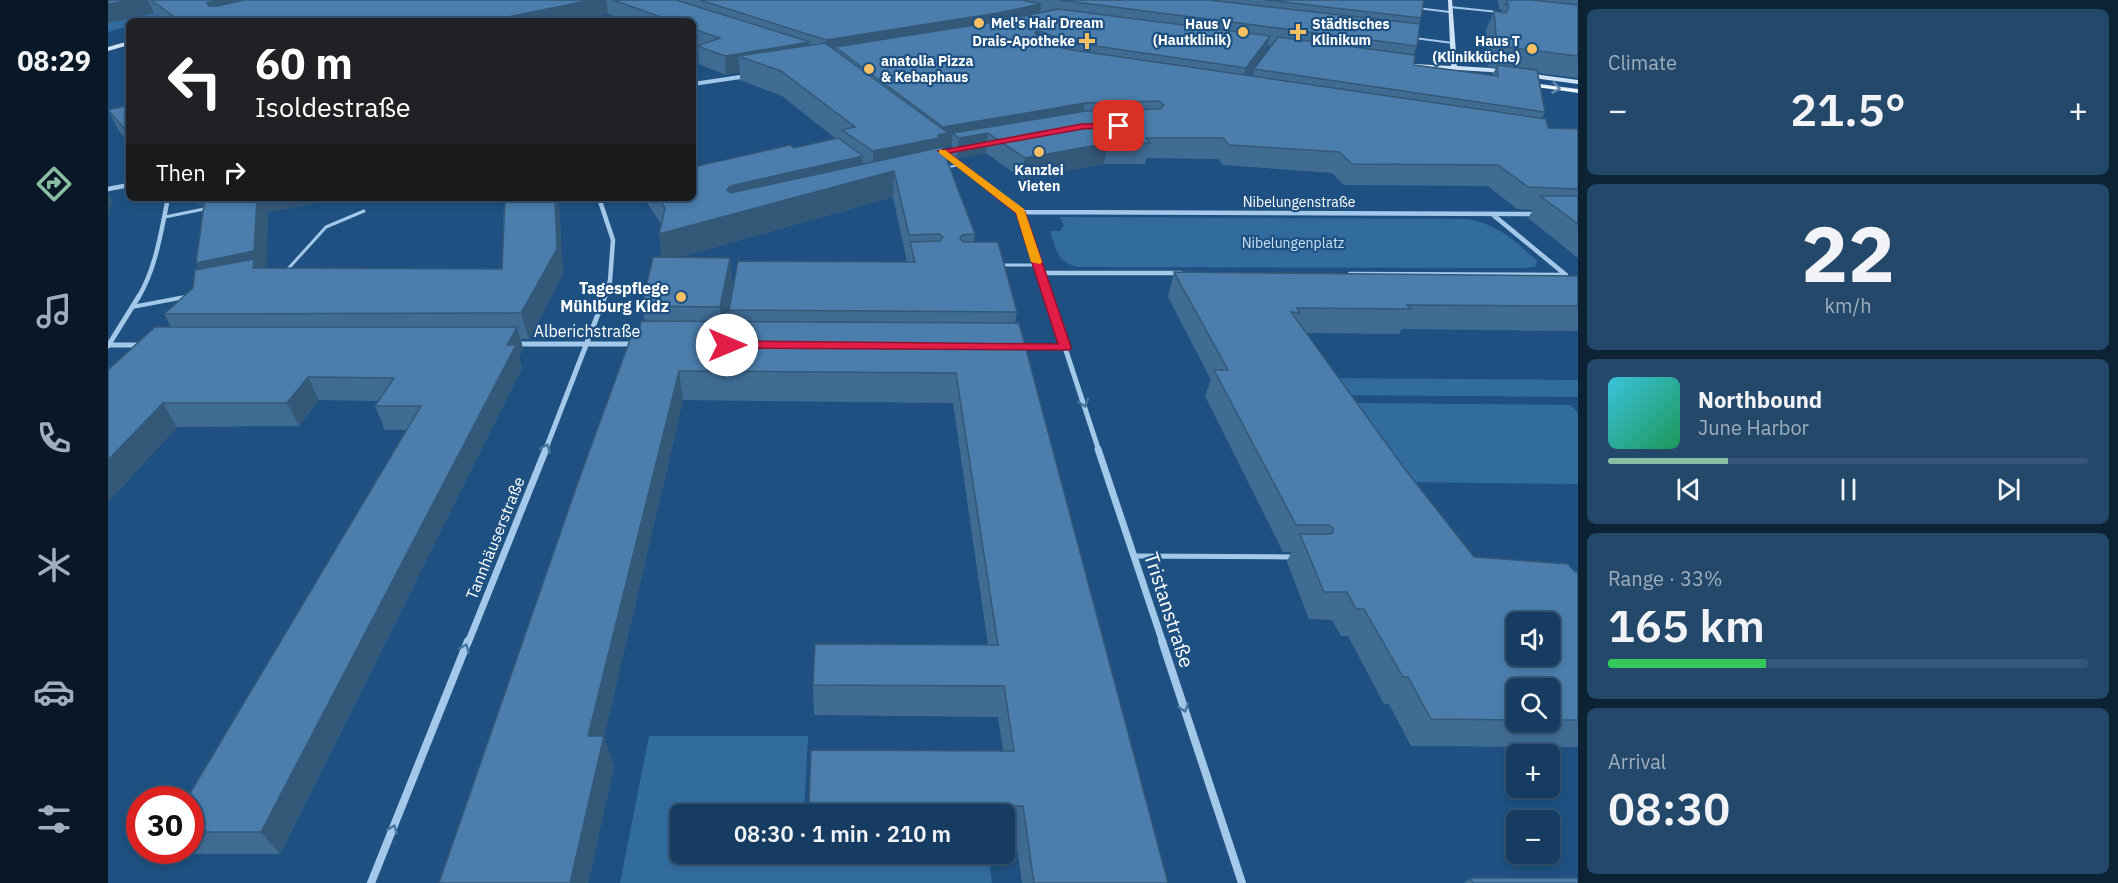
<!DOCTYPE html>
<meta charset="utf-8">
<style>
:root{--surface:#163d61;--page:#23486a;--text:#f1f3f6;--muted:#9eaebd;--line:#355676;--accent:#8abfa5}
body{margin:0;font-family:"IBM Plex Sans",sans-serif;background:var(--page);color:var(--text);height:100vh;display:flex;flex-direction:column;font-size:22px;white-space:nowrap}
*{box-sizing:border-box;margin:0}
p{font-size:20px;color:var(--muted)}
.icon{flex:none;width:33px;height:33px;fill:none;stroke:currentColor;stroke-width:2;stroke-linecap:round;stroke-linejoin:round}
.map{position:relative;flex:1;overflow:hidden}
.sheet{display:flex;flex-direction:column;gap:9px;padding:9px;background:#0c2235;width:540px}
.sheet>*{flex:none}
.banner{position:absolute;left:18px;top:18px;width:570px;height:183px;border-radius:9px;box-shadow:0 3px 9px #0003,0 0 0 2px var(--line);background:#202124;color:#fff;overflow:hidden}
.tools{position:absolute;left:1398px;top:612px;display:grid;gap:12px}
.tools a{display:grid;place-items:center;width:54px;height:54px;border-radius:9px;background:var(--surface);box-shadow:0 3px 9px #0003,0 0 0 2px var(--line);font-size:30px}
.speed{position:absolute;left:18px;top:786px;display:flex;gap:12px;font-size:30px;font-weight:700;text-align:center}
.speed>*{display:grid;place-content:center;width:78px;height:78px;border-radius:50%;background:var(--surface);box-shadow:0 3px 9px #0003,0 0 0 2px var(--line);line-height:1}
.speed .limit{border:9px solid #d22;background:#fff;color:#111}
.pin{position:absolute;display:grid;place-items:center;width:51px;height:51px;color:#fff;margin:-26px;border-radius:12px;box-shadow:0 3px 9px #0006}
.me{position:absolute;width:66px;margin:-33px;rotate:90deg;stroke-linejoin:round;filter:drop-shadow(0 0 4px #0008)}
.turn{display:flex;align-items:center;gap:21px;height:126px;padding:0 30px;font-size:27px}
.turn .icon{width:78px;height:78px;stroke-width:2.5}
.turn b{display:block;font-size:42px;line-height:51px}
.then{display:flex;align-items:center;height:57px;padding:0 30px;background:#0003;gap:12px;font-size:22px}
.big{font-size:45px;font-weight:600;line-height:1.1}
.sheet .card{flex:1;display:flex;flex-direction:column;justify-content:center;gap:9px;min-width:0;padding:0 21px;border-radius:9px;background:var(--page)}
.sheet .dial{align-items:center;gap:0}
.dial b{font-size:78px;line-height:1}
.song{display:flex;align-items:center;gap:18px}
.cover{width:72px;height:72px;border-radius:9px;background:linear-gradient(135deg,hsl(190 70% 55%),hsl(150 70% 35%))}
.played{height:6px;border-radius:3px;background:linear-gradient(90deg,var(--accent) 25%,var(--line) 25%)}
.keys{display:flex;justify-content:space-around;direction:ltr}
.heat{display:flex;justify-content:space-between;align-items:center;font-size:33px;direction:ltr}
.charge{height:9px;border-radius:4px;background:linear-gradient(90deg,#34c759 33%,var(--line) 0)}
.trip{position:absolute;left:562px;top:804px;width:345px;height:60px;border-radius:9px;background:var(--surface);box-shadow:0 3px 9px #0003,0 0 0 2px var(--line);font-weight:600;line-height:60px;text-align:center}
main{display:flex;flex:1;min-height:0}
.dock{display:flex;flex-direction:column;width:108px;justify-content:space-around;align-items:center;background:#091827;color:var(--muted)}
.dock .icon{width:42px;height:42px}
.dock .on{color:var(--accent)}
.dock b{font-size:27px;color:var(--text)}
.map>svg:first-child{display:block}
.green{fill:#326c9f}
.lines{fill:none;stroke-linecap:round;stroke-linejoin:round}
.lane-far3{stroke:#a3c8e9;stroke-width:2}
.lane-far2{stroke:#a3c8e9;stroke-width:3}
.lane-far1{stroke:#a3c8e9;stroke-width:4}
.lane{stroke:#a3c8e9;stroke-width:5}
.street-far5{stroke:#a3c8e9;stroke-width:3}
.street-far4{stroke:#a3c8e9;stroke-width:4}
.street-far3{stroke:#a3c8e9;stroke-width:4.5}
.street-far2{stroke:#a3c8e9;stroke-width:5}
.street-far1{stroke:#a3c8e9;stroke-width:7}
.street{stroke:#a3c8e9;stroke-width:8}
.secondary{fill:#cee3f7;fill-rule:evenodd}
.tram{stroke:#fff;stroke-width:1.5}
.wall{fill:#406c94;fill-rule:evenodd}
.shaded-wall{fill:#345878}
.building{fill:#4b7eac;stroke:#345878;stroke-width:1.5;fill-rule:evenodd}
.oneway{stroke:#648bb0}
.oneway2{stroke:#4675a0}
.route{fill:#e11d48;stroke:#92132f;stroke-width:1.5}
.slow{fill:#f59e0b}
.poi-dot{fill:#f7c163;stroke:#1e5181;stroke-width:2}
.labels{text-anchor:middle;stroke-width:4.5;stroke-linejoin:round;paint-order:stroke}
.far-poi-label{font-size:14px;font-weight:bold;fill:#fff;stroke:#1e5181;text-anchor:start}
.far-street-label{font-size:14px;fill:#fff;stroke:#1e5181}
.far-park-label{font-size:14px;fill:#c8e1f7;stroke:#1e5181}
.poi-label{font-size:16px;font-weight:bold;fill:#fff;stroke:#1e5181;text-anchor:end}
.street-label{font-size:16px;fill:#fff;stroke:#1e5181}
.near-street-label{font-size:20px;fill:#fff;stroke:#1e5181}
</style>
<main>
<nav class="dock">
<b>08:29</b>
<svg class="icon on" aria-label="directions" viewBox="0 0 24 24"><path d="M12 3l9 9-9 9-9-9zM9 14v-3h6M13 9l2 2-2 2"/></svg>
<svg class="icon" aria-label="music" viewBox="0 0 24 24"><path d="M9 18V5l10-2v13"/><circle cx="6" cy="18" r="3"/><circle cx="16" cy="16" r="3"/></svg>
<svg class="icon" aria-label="phone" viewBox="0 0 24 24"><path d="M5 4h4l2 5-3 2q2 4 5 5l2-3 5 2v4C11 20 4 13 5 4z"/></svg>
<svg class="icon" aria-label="climate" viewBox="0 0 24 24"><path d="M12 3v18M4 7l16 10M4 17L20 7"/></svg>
<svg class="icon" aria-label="car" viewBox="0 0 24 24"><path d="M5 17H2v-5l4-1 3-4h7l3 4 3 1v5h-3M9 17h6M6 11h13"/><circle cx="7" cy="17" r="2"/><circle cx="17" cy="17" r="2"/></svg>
<svg class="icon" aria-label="filters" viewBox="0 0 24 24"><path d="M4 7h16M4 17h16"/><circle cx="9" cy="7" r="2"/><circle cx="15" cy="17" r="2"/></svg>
</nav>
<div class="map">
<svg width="1470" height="883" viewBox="0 0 1470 883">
<rect width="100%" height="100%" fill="#1e5181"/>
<!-- green -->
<path class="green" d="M 0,0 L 86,0 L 108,5 L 43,21 L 21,21 L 21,26 L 0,32 Z
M 952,217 L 1361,219 C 1390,225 1408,241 1429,261 L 1427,267 L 1412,268 L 970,267 C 948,262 949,250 942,231 L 952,231 L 956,225 Z
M 1206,378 L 1470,380 L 1470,397 L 1218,395 Z
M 1242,403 L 1463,405 L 1470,413 L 1470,484 L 1297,482 Z
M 541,736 L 700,736 L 696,814 L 573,814 L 573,854 L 880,854 L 884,883 L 512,883 Z"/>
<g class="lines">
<!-- lane-far3 -->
<path class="lane-far3" d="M 1342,7 L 1390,12
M 1309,8 L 1342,12
M 1306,38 L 1345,43
M 836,168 L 851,165"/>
<!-- lane-far2 -->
<path class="lane-far2" d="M 57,217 L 101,208
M 892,265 L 930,265
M 179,270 L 218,227 L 256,211
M 74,298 L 77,297"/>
<!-- lane-far1 -->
<path class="lane-far1" d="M 24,307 L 77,297"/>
<!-- lane -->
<path class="lane" d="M 1026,556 L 1186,557"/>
<!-- street-far5 -->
<path class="street-far5" d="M 623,78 L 638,76"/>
<!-- street-far4 -->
<path class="street-far4" d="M 585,84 L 633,77
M 834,151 L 865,176"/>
<!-- street-far3 -->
<path class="street-far3" d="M 863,174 L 912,212 L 940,298
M 0,189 L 21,185
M 491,198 L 505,240 L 502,281 L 496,298
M 912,212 L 1431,214
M 932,273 L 1073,273
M 1242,274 L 1458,275 L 1384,214
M 30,298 C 48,268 53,232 60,198"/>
<!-- street-far2 -->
<path class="street-far2" d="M 940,296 L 991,451
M 409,344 L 527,344
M 0,345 L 35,345
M 0,346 L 31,296
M 910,347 L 957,347
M 437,451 L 497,296"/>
<!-- street-far1 -->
<path class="street-far1" d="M 990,449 L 1055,643
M 360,643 L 438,449"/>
<!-- street -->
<path class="street" d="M 1054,641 L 1134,883
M 263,883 L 360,641"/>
<!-- secondary -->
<path class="secondary" d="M 1340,0 L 1344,0 L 1349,66 L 1382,68 L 1470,80 L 1470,84 L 1382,72 L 1350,70 L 1351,74 L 1348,76 L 1344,70 L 1304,67 L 1306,64 L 1343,66 Z
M 21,41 L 21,45 L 0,51 L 0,47 Z
M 1417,82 L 1470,89 L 1470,93 L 1415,85 L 1414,84 Z"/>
<!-- tram -->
<path class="tram" d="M 1414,84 L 1470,91"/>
</g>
<!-- wall -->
<path class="wall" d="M 0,0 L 1316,0 L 1313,18 L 1311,24 L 1309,46 L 1306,54 L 1306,65 L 1384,75 L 1388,68 L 1380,67 L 1378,30 L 1386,11 L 1393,12 L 1394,9 L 1391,9 L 1390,0 L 1470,0 L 1470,78 L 1429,73 L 1437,112 L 1434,118 L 1440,128 L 1470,129 L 1470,258 L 1420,218 L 1425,210 L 1409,209 L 1380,186 L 1236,185 L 1224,173 L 1115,165 L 1110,159 L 1038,158 L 1037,164 L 996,164 L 914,179 L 878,153 L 849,159 L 843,154 L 844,145 L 839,146 L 838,160 L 867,234 L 866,242 L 909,312 L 907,323 L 1060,883 L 914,883 L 907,835 L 897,835 L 897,814 L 702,814 L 701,806 L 895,751 L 890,717 L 706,715 L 705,685 L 880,645 L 845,403 L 575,400 L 496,737 L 506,766 L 480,883 L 331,883 L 530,337 L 537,321 L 534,306 L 554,257 L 551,234 L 553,224 L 536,198 L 585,198 L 590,166 L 686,148 L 727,138 L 674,96 L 632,80 L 632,72 L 618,75 L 591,64 L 590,48 L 585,46 L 585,21 L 519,21 L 500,14 L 466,21 L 56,21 L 46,13 L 0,23 ZM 1159,46 L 1163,46 L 1146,69 L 1144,76 L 1141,75 L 1157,54 ZM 785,197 L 799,262 L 621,310 L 622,322 L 619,322 L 625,290 L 622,258 L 572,257 Z
M 21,105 L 21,143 L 11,131 L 0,110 Z
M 87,198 L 235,198 L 160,212 L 158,268 L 394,269 L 396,198 L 449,198 L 451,205 L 455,274 L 421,339 L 413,339 L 415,349 L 411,357 L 414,368 L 172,854 L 82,854 L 78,850 L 82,850 L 82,800 L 299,430 L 277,430 L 267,406 L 271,401 L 211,400 L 191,426 L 69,427 L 0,502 L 0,370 L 63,327 L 56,314 L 85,288 L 92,269 L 88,263 L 96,205 L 91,206 Z
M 1066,272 L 1470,276 L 1470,331 L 1294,329 L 1291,334 L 1198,333 L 1296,468 L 1366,557 L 1470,572 L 1470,747 L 1303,746 L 1281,704 L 1276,704 L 1240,636 L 1233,636 L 1224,620 L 1201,619 L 1179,562 L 1183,552 L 1175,552 L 1097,396 L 1103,380 L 1060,297 ZM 1408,688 L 1442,688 L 1442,722 L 1408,722 Z
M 1362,878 L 1470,883 L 1356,883 Z"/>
<!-- shaded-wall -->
<path class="shaded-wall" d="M 22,0 L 40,0 L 46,13 L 0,23 L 0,4 Z
M 111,0 L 180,0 L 106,20 L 99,3 Z
M 483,0 L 498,0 L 500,14 L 466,21 L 380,21 Z
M 933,4 L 931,21 L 727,47 L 727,57 L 718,58 L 718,40 Z
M 932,31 L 929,48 L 927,32 Z
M 1162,36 L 1157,54 L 1133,87 L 1138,68 Z
M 702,42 L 702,61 L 630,56 L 632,72 L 618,75 L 617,56 Z
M 977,103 L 974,123 L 880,133 L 878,153 L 849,159 L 851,138 L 844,133 L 844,145 L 839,146 L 838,161 L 786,171 L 785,197 L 555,262 L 551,234 L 619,190 L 622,186 L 755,156 L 755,179 L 765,177 L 765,151 L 835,134 L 835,127 Z
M 1000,143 L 996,164 L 914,179 L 917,158 Z
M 0,193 L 4,200 L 0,219 Z
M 87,198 L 135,198 L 91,206 Z
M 149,198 L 235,198 L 160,212 L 158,276 L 101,288 L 88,263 Z
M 447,198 L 449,198 L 451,205 L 455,274 L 421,339 L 413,313 Z
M 622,258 L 625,290 L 616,340 L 612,307 Z
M 409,327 L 415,349 L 411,357 L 414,368 L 172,854 L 153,832 Z
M 571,371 L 575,400 L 496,737 L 506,766 L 480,883 L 462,883 L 480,736 Z
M 200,377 L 211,400 L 191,426 L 179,403 Z
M 55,403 L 69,427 L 0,502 L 0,460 Z"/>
<!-- building -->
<path class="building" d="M 0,0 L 22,0 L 0,4 Z
M 43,0 L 111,0 L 99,3 L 101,6 L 110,6 L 136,0 L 483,0 L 380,21 L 72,21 Z
M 505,0 L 568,0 L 702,42 L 617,56 L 589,46 L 612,38 L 585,29 L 585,21 L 564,21 Z
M 592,0 L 914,0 L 933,4 L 890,13 L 718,40 Z
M 952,0 L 1101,0 L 1312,24 L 1309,46 Z
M 1158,0 L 1316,0 L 1313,18 Z
M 1399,0 L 1424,0 L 1470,5 L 1470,56 L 1389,46 L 1386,11 L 1398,13 L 1401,7 L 1397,4 L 1400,4 Z
M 950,9 L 1162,36 L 1138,68 L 960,42 L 932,31 L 927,32 L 929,37 L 958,49 L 1438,119 L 1440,128 L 1470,129 L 1470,189 L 1420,187 L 1390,165 L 1244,164 L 1231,152 L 1121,145 L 1115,138 L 1038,138 L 1042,143 L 1000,143 L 917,158 L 880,133 L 851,138 L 844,133 L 978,111 L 1052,109 L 1056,105 L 1051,101 L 977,103 L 835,127 L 727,47 L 892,21 Z
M 1170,37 L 1307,55 L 1306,65 L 1390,76 L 1389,65 L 1429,70 L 1437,112 L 1146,69 Z
M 717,43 L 840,133 L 830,135 L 831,138 L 765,151 L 734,130 L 747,127 L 673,71 L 630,56 Z
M 21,105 L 21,134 L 0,110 Z
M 730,138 L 755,156 L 622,186 L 619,190 L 623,193 L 834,147 L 867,234 L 854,235 L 852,239 L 856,242 L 890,242 L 909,312 L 621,310 L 630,261 L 807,262 L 802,242 L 832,241 L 835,237 L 831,234 L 801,235 L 786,171 L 551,234 L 557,208 L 550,198 L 585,198 L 585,160 L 590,166 L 682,145 L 686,148 Z
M 1432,196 L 1470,196 L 1470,224 Z
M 97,198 L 149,198 L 146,251 L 88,263 Z
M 397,198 L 447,198 L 449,249 L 413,313 L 56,314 L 85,288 L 87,270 L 146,259 L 145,268 L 394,269 Z
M 545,257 L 622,258 L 612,307 L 534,306 Z
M 1066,272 L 1470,276 L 1470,306 L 1299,305 L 1303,309 L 1189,308 L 1192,313 L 1183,312 L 1296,468 L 1366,557 L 1460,564 L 1467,572 L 1470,572 L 1470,720 L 1442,720 L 1442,688 L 1408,688 L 1408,720 L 1323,719 L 1300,677 L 1295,677 L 1256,609 L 1248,609 L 1239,592 L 1216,592 L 1192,534 L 1221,534 L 1225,533 L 1225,528 L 1221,525 L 1188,525 L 1106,370 L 1120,370 ZM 1408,622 L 1442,622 L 1442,656 L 1408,656 Z
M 533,321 L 911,323 L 1060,883 L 926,883 L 915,806 L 701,806 L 703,750 L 906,751 L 896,686 L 705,685 L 707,644 L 890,645 L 848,373 L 571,371 L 480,736 L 496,736 L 462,883 L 331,883 L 469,485 L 523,337 L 530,337 Z
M 47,327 L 409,327 L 399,345 L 408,345 L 153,832 L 82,832 L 82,800 L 78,800 L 313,406 L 267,406 L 286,378 L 200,377 L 179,403 L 55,403 L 0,460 L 0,370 Z
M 1362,878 L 1470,878 L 1470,883 L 1365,883 Z"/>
<!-- one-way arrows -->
<defs><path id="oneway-chevron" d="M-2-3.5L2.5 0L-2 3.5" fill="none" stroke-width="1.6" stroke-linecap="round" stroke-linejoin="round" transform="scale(1.5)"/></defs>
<use class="oneway" href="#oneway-chevron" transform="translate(1448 88) rotate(8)"/>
<g class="oneway2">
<use href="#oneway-chevron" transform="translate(976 403) rotate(72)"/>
<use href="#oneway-chevron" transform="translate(438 448) rotate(-68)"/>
<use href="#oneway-chevron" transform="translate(357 648) rotate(-68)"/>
<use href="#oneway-chevron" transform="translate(1076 708) rotate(72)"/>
<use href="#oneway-chevron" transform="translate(285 829) rotate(-68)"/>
</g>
<!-- route -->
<path class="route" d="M 1011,123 L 1013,124 L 1013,127 L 974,129 L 841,153 L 917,212 L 963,347 L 962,350 L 619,348 L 613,345 L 619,341 L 950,344 L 908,213 L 830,151 L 974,124 Z"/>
<!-- slow -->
<path class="slow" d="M 831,150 L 837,150 L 916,209 L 934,262 L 932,264 L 923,262 L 908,213 L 831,153 Z"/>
<!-- markers -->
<g class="poi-dot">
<circle cx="871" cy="23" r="6"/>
<circle cx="1135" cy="32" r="6"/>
<path d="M1187 23h6v6h6v6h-6v6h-6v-6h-6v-6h6z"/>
<path d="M976 32h6v6h6v6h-6v6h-6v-6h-6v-6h6z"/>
<circle cx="1424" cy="49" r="6"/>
<circle cx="761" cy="69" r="6"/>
<circle cx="931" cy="152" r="6"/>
<circle cx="573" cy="297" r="6"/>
</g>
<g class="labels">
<!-- far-poi labels -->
<g class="far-poi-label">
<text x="883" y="28">Mel's Hair Dream</text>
<text x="1123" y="29" text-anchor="end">Haus V<tspan x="1123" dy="16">(Hautklinik)</tspan></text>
<text x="1204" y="29">Städtisches<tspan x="1204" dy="16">Klinikum</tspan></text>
<text x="967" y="46" text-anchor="end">Drais-Apotheke</text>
<text x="1412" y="46" text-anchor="end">Haus T<tspan x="1412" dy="16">(Klinikküche)</tspan></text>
<text x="773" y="66">anatolia Pizza<tspan x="773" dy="16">&amp; Kebaphaus</tspan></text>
<text x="931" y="175" text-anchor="middle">Kanzlei<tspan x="931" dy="16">Vieten</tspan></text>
</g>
<!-- far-street labels -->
<g class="far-street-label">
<text x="1191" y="207">Nibelungenstraße</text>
</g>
<!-- far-park labels -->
<g class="far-park-label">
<text x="1185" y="248">Nibelungenplatz</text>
</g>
<!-- poi labels -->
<g class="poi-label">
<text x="561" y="294">Tagespflege<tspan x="561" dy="18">Mühlburg Kidz</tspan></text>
</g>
<!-- street labels -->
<g class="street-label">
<text x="479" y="337">Alberichstraße</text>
<text transform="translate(387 538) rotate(-68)" y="6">Tannhäuserstraße</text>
</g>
<!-- near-street labels -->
<g class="near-street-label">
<text transform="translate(1061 610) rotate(72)" y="7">Tristanstraße</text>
</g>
</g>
</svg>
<div class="tools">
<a><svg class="icon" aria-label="sound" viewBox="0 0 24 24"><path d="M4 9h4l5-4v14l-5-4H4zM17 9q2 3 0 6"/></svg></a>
<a><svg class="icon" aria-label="search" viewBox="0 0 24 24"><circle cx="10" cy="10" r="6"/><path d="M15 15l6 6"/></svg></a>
<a>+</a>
<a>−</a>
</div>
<div class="speed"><div class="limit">30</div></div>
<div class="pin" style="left:1011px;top:126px;background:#d93025"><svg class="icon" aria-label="arrive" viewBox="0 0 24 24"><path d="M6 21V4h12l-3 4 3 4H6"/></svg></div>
<svg class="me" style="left:619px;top:345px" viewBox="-20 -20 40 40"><circle r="19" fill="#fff"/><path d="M0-13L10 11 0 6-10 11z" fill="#e11d48"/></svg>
<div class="trip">08:30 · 1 min · 210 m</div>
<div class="banner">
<div class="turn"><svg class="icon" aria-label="left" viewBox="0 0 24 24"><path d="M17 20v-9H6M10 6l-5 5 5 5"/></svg><div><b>60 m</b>Isoldestraße</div></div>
<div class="then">Then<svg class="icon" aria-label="right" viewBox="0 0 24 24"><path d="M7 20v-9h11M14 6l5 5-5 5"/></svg></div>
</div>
</div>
<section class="sheet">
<div class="card"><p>Climate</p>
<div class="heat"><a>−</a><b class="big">21.5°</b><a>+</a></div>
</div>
<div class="card dial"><b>22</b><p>km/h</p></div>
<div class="card">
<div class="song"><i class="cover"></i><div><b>Northbound</b><p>June Harbor</p></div></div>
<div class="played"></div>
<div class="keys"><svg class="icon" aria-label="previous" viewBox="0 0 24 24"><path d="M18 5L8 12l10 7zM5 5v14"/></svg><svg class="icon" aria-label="pause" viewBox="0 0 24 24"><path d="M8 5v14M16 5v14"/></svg><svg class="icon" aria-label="next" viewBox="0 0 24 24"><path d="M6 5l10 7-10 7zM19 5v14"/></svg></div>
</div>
<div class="card"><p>Range · 33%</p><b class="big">165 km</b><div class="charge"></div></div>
<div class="card"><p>Arrival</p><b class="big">08:30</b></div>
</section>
</main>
